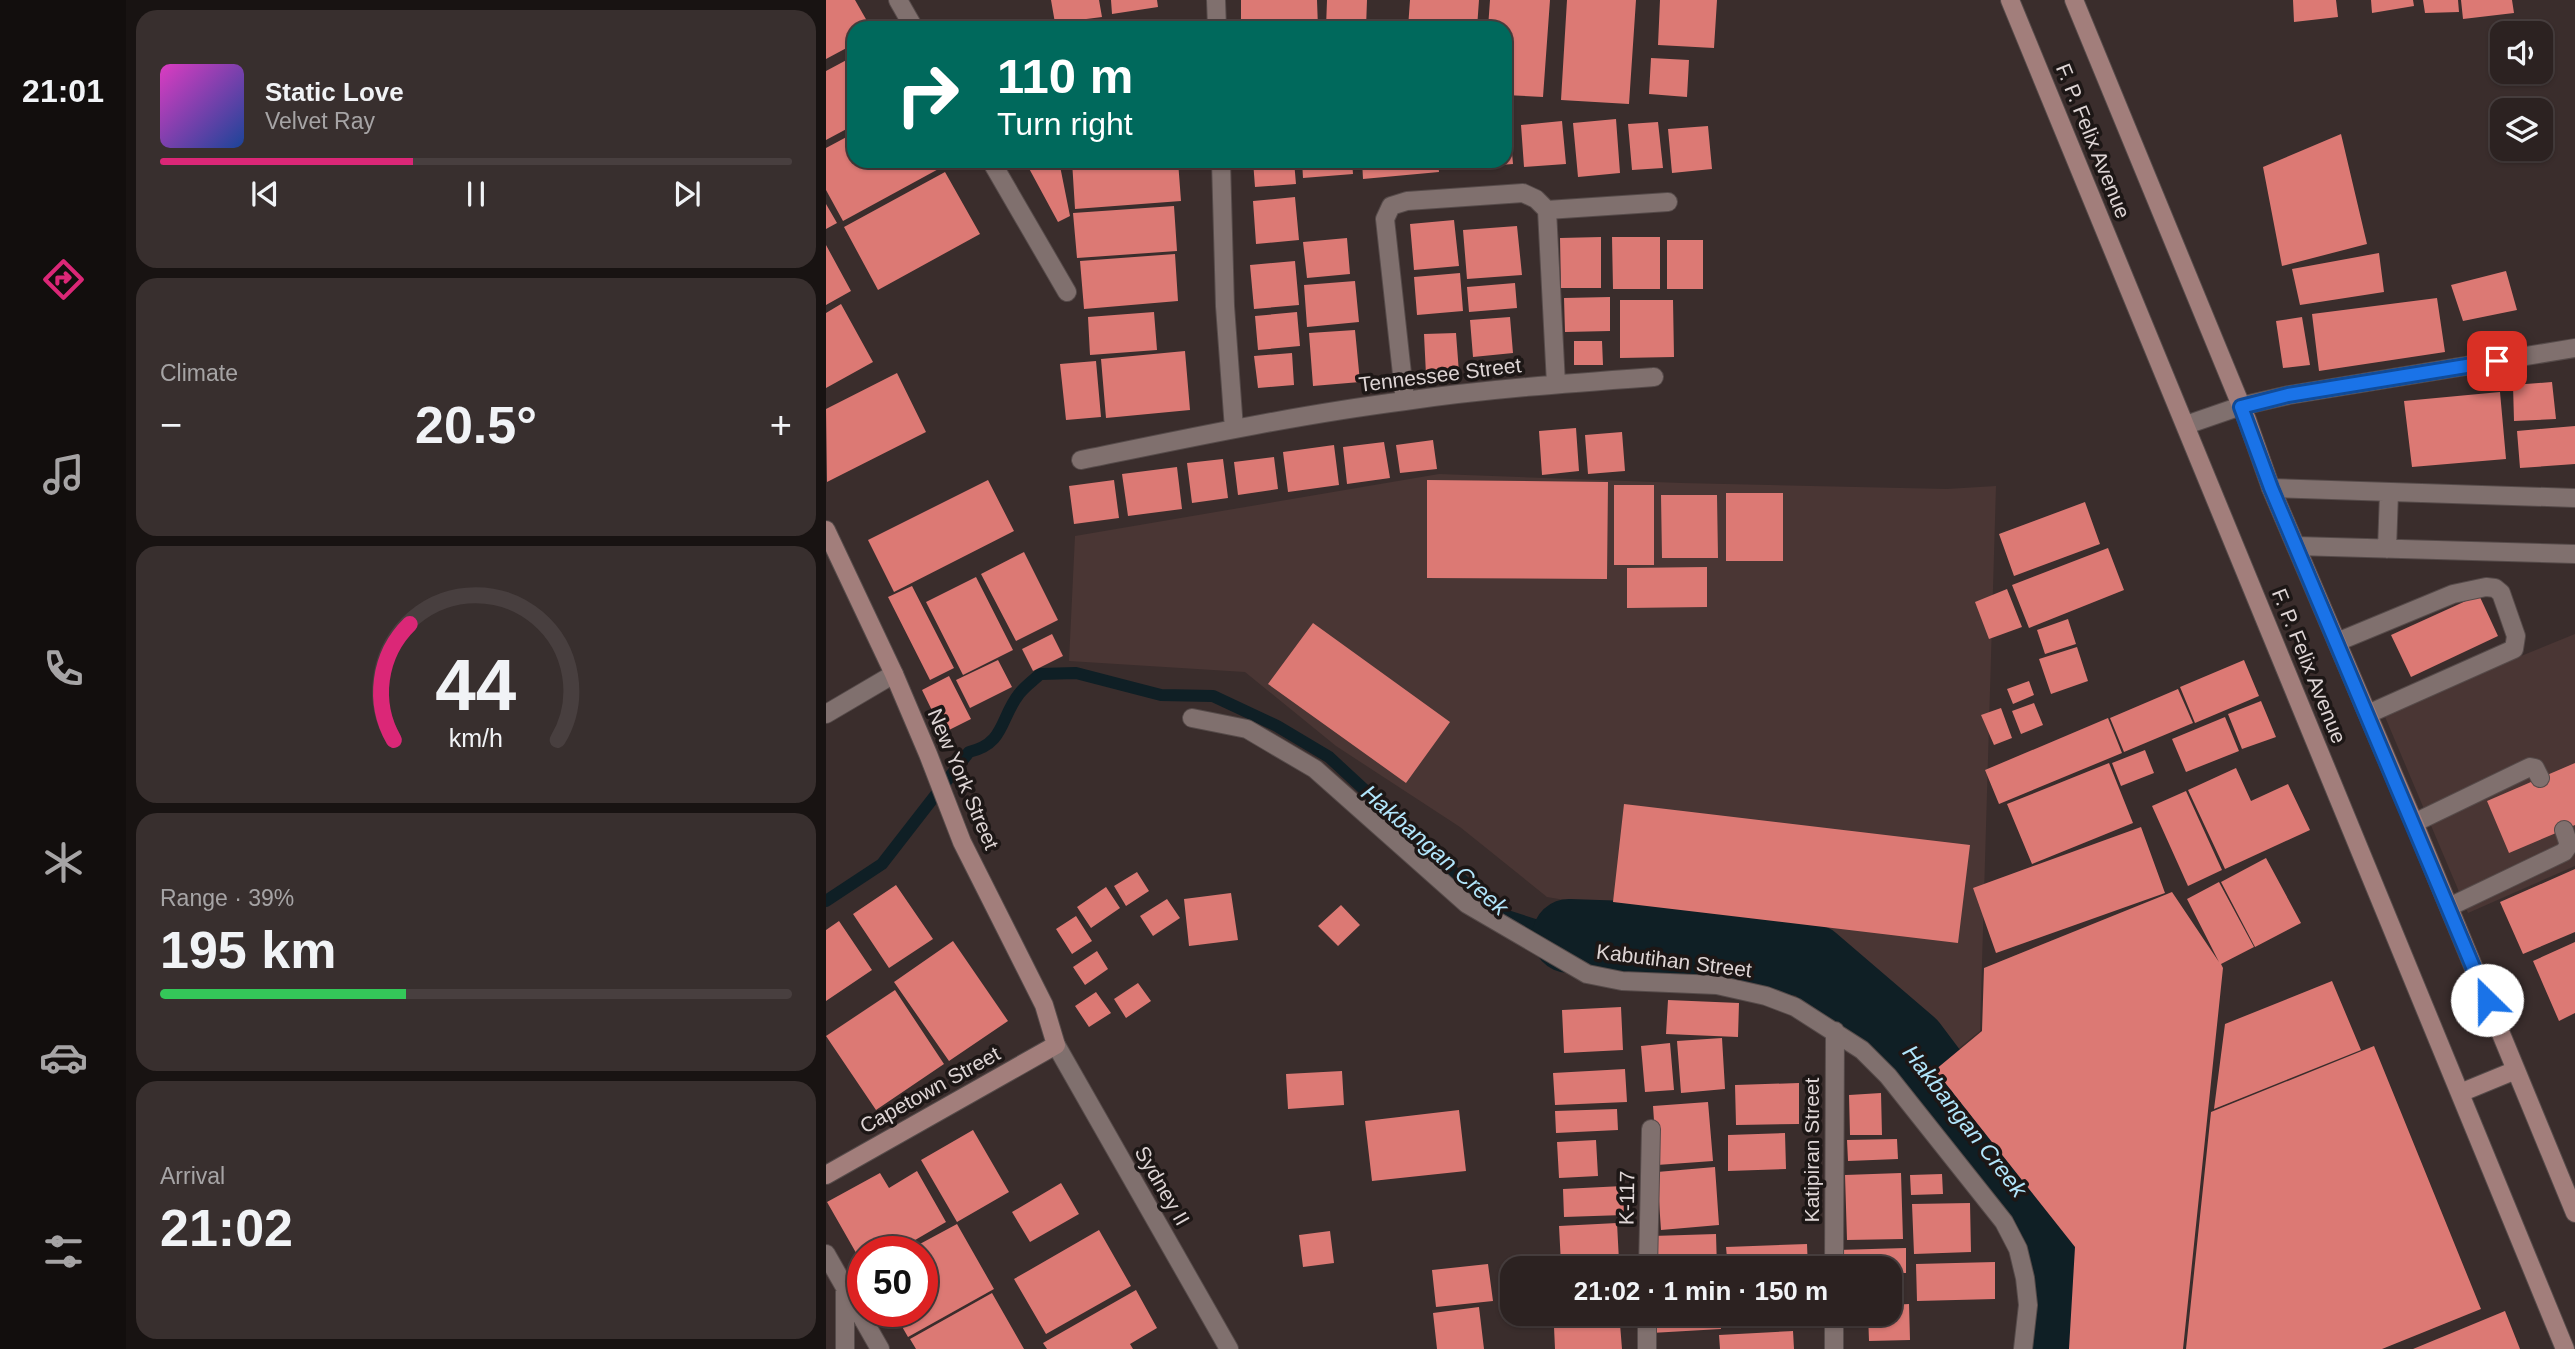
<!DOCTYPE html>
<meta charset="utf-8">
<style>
:root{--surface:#2c2221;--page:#382f2e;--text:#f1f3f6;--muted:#a6a4a5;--line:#483f3f;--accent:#db2777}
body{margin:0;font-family:Arial,sans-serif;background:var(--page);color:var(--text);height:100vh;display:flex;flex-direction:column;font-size:26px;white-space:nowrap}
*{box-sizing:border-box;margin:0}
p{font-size:23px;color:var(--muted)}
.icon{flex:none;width:38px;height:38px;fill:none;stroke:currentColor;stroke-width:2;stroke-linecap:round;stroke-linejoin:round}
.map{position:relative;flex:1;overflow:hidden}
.sheet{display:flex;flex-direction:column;gap:10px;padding:10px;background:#181312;width:700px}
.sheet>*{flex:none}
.hud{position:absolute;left:21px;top:21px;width:665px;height:147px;border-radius:21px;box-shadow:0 2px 5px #0004,0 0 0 2px var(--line);background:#00695c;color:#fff;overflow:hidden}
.controls{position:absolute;left:1664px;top:21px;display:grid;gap:14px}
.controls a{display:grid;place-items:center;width:63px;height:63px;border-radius:14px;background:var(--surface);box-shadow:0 2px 5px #0004,0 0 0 2px var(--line);font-size:35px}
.speed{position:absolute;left:21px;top:1236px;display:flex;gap:14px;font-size:35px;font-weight:700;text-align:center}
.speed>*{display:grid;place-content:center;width:91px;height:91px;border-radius:50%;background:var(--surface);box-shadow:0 2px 5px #0004,0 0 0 2px var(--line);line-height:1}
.speed .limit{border:10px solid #d22;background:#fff;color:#111}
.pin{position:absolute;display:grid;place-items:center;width:60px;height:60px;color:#fff;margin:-30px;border-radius:14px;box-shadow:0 4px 10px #0006}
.me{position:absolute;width:77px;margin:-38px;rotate:337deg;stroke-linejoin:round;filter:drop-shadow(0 0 5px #0008)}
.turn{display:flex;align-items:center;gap:24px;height:147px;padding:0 35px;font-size:32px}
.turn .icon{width:91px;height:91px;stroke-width:2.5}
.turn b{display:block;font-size:49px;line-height:60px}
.big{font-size:52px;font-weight:700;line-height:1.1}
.sheet .card{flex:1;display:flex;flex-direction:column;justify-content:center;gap:10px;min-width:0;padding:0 24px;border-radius:21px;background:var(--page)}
.sheet .dial{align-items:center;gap:0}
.dial svg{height:182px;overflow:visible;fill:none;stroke:var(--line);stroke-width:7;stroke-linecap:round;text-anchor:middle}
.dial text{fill:var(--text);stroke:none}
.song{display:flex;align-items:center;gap:21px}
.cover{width:84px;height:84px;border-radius:10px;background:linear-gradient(135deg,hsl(310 70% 55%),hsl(220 70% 35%))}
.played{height:7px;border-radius:4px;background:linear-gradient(90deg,var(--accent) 40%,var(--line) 40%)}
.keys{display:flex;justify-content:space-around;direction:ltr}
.heat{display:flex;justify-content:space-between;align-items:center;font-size:38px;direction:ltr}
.charge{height:10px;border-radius:5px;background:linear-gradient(90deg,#34c759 39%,var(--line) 0)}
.trip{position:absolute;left:674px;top:1256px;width:402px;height:70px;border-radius:21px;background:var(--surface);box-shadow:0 2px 5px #0004,0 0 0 2px var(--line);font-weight:700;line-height:70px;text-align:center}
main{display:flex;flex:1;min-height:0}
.menu{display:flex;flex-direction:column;width:126px;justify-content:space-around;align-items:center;background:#120e0d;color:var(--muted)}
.menu .icon{width:49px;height:49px}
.menu .selected{color:var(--accent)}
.menu b{font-size:32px;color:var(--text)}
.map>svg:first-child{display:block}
.built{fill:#4a3634}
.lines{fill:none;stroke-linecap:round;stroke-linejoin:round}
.stream{stroke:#0f1f25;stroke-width:12}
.river{stroke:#0f1f25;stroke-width:74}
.building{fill:#dc7974}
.lane-casing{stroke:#564b4a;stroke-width:20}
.street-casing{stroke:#564b4a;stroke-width:20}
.secondary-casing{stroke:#564b4a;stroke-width:20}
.lane{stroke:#80706e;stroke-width:18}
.street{stroke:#80706e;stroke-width:18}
.secondary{stroke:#a27e7b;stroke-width:18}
.route-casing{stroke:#114b97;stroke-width:18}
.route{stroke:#1a73e8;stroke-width:12}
.labels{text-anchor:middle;stroke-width:7;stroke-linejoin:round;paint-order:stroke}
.street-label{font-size:21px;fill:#ded5d5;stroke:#1d1716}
.water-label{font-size:23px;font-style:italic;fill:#b1e5fb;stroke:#1d1716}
</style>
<main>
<nav class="menu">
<b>21:01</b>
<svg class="icon selected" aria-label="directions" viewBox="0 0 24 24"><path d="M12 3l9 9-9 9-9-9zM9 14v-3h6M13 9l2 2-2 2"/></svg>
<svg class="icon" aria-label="music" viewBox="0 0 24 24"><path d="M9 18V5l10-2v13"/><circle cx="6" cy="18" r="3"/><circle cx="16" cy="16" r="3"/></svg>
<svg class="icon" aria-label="phone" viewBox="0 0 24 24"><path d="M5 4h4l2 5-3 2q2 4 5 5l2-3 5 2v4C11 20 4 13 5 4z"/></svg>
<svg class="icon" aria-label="climate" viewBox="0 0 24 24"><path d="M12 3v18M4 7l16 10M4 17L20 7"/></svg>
<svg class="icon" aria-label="car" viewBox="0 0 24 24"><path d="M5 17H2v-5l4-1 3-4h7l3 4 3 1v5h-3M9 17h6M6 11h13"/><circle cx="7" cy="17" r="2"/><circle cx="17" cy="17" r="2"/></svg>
<svg class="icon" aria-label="filters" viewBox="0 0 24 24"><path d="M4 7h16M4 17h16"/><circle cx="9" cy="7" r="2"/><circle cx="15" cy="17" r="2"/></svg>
</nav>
<section class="sheet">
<div class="card">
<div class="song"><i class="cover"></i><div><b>Static Love</b><p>Velvet Ray</p></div></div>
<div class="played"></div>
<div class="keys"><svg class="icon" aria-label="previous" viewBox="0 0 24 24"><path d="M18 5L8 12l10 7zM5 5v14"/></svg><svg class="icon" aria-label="pause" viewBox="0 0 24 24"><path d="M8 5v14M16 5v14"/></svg><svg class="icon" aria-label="next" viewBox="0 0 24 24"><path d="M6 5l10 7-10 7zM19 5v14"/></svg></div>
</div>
<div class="card"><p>Climate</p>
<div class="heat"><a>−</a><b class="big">20.5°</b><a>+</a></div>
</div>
<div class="card dial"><svg viewBox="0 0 100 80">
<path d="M14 69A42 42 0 1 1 86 69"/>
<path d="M14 69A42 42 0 0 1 21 18" stroke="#db2777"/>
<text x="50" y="56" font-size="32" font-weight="700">44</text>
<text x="50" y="72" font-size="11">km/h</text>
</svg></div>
<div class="card"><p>Range · 39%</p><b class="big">195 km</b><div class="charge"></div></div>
<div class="card"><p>Arrival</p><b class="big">21:02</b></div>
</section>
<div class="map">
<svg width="1749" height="1349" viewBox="0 0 1749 1349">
<rect width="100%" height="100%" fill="#3a2d2c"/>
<!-- built -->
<path class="built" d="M 613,474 L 856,483 L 1121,489 L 1170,486 L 1154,1031 L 1106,1070 L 1112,1047 L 998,944 L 721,897 L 634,827 L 510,746 L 419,672 L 243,661 L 249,536 Z
M 1749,634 L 1749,866 L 1642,913 L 1557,712 Z"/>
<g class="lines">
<!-- stream -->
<path class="stream" d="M 0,901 L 56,864 L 143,752 C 179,744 174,718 193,694 C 199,686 208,680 214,674 L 250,673 L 335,695 L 387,696 L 451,726 L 503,757 L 636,880 L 681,916 L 743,936"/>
<!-- river -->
<path class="river" d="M 743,936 L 860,940 L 986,961 L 1084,1045 L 1241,1254 L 1231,1349"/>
</g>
<!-- building -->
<path class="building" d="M 0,0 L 29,0 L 45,28 L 28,28 L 28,44 L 0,59 Z
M 225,0 L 273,0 L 276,17 L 229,23 Z
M 285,0 L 331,0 L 332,7 L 286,14 Z
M 415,0 L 491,0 L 492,28 L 415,28 Z
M 501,0 L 541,0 L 540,28 L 500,28 Z
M 584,0 L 653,0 L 651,28 L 582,28 Z
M 664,0 L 724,0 L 717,97 L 679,95 L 679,28 L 662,28 Z
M 741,0 L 810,0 L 803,104 L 735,100 Z
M 834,0 L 891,0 L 888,48 L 832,45 Z
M 1467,0 L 1510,0 L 1512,17 L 1468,22 Z
M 1545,0 L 1587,0 L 1588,6 L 1546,13 Z
M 1597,0 L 1632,0 L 1633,12 L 1599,13 Z
M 1635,0 L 1686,0 L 1688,13 L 1637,19 Z
M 28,56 L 28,125 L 0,140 L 0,71 Z
M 825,58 L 863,60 L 861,97 L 823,94 Z
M 679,119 L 683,119 L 687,164 L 630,168 L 629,161 L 679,161 Z
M 790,119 L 794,173 L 752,177 L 747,123 Z
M 736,121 L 740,164 L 698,167 L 695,125 Z
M 832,122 L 837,168 L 806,170 L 802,124 Z
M 882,126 L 886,169 L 846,173 L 842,129 Z
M 28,133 L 28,161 L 115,161 L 118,166 L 17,221 L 0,190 L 0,148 Z
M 1515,134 L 1541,244 L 1456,266 L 1437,167 Z
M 199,161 L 233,161 L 244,216 L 232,222 Z
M 246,161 L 352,161 L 355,201 L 249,209 Z
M 427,161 L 468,161 L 470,184 L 429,187 Z
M 476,161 L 526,161 L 527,174 L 477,178 Z
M 536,161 L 612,161 L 613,172 L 537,179 Z
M 119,172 L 154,234 L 52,290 L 18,227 Z
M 469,197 L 473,240 L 430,244 L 427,201 Z
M 0,204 L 11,223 L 0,229 Z
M 348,206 L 351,251 L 251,258 L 247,213 Z
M 628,220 L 633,266 L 588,270 L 584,224 Z
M 691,226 L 696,275 L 641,279 L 637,230 Z
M 775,237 L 775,288 L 735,288 L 734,238 Z
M 786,237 L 834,237 L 834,289 L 787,289 Z
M 521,238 L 524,274 L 481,278 L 477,242 Z
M 841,240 L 877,240 L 877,289 L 841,289 Z
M 0,245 L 25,291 L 0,305 Z
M 1553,253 L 1558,292 L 1474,305 L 1466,269 Z
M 349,254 L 352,301 L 258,309 L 254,261 Z
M 469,261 L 473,305 L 428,309 L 424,265 Z
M 1680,271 L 1691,310 L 1637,321 L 1625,285 Z
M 634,273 L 637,311 L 591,315 L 588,277 Z
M 529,281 L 533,322 L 481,327 L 478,285 Z
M 689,283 L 691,308 L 643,312 L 641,287 Z
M 784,297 L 784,331 L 739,332 L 738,298 Z
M 1611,298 L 1619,352 L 1493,371 L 1486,314 Z
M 794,300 L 847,300 L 848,357 L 794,358 Z
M 15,304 L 47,362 L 0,388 L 0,313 Z
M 328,312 L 331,350 L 264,355 L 262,317 Z
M 471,312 L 474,346 L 432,350 L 429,316 Z
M 684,317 L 687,353 L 647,357 L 644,320 Z
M 1476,317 L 1484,365 L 1457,368 L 1450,321 Z
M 529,330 L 534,382 L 487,386 L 483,333 Z
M 630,333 L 633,373 L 600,375 L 598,334 Z
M 748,341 L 776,341 L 777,365 L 748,365 Z
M 359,351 L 364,410 L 280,418 L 275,359 Z
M 466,353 L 468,385 L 432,388 L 428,356 Z
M 270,361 L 275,417 L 240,420 L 234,364 Z
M 71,373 L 100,432 L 1,482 L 0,409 Z
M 1726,382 L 1730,419 L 1688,421 L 1687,385 Z
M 1674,392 L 1680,459 L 1586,467 L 1578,401 Z
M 1749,426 L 1749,464 L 1694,468 L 1691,431 Z
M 750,428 L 753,471 L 716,475 L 713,431 Z
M 796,432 L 799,471 L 762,474 L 759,435 Z
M 607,440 L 611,469 L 574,473 L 570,445 Z
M 558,442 L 564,478 L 521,484 L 517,447 Z
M 508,445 L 513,485 L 462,492 L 457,452 Z
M 448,457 L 452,489 L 412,495 L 408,462 Z
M 397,459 L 402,498 L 366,503 L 361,463 Z
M 351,467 L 356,509 L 302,516 L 296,474 Z
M 162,480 L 188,531 L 68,592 L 42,540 Z
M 288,480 L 293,518 L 248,524 L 243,486 Z
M 601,480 L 782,482 L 781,579 L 601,578 Z
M 788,485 L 828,485 L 828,565 L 788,565 Z
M 900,493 L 957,493 L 957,561 L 900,561 Z
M 835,495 L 891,495 L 892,558 L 836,558 Z
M 1259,502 L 1274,544 L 1188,576 L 1173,534 Z
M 1282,548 L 1298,590 L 1203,628 L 1186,585 Z
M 198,552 L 232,620 L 190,641 L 155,574 Z
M 881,567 L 881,607 L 801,608 L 801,568 Z
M 150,577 L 187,650 L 137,675 L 100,602 Z
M 86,586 L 128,668 L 104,680 L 62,597 Z
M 1181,589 L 1196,627 L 1163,639 L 1149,602 Z
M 1653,595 L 1672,636 L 1585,677 L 1565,635 Z
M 1242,619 L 1250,644 L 1219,654 L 1211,630 Z
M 487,623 L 624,722 L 580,783 L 442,684 Z
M 226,634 L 237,656 L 207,671 L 196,649 Z
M 1251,647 L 1262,681 L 1225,694 L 1213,659 Z
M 172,660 L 186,687 L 144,708 L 130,680 Z
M 1418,660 L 1433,696 L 1369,723 L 1354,687 Z
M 123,676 L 145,719 L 117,733 L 96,690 Z
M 1203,681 L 1208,695 L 1187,704 L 1181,689 Z
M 1352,689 L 1367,723 L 1298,752 L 1284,718 Z
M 1435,701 L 1450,737 L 1416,749 L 1402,714 Z
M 1208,703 L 1217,725 L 1195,734 L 1186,711 Z
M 1175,708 L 1186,738 L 1168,745 L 1155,715 Z
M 1399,717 L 1413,751 L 1360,772 L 1346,739 Z
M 1282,718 L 1296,753 L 1173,804 L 1159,770 Z
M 1319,750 L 1328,773 L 1295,786 L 1286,763 Z
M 1283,763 L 1307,823 L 1206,864 L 1181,804 Z
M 1749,763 L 1749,825 L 1683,853 L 1661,801 Z
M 1410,768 L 1425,801 L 1462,784 L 1484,830 L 1399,869 L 1362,790 Z
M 1360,791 L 1396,870 L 1362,886 L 1326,806 Z
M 798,804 L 1144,845 L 1132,943 L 787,902 Z
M 1315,827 L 1339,893 L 1170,953 L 1147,888 Z
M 1440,858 L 1475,923 L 1429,947 L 1395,882 Z
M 1749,869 L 1749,932 L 1697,954 L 1674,902 Z
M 311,872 L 323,891 L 300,906 L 288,886 Z
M 1393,882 L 1428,947 L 1395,964 L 1397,968 L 1357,1349 L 1243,1349 L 1249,1247 L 1109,1070 L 1156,1031 L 1158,968 L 1346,892 L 1393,962 L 1361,899 Z
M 70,885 L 107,939 L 63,968 L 27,914 Z
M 280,887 L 294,908 L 265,928 L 251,907 Z
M 405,893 L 412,940 L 363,946 L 358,899 Z
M 341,899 L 354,918 L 327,936 L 314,916 Z
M 515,905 L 534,925 L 512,946 L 492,926 Z
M 250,916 L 266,941 L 246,954 L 230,929 Z
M 13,921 L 46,970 L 0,1001 L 0,930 Z
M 127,941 L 182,1021 L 123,1061 L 68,982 Z
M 1749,942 L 1749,1013 L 1733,1021 L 1707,961 Z
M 271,951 L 282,969 L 259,985 L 247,967 Z
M 1506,981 L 1535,1050 L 1388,1109 L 1399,1024 Z
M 312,983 L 325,1001 L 300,1018 L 288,999 Z
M 69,990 L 118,1064 L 50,1110 L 0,1036 Z
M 270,992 L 285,1013 L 263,1027 L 249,1006 Z
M 842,1000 L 913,1003 L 912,1037 L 840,1034 Z
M 795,1007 L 797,1050 L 738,1053 L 736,1010 Z
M 896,1038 L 899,1089 L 855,1093 L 851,1041 Z
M 844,1043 L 848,1090 L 819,1092 L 815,1046 Z
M 1548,1046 L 1655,1309 L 1556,1349 L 1360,1349 L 1385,1112 Z
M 799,1069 L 801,1102 L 729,1105 L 727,1073 Z
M 516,1071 L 518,1105 L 462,1109 L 460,1074 Z
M 973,1083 L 973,1124 L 910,1125 L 909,1085 Z
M 1055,1093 L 1056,1135 L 1024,1135 L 1023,1095 Z
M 882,1102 L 887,1161 L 831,1165 L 827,1106 Z
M 791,1109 L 792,1130 L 730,1133 L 729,1111 Z
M 633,1110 L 640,1171 L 546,1181 L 539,1121 Z
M 147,1130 L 183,1192 L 131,1222 L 95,1160 Z
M 959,1133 L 960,1169 L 902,1171 L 902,1135 Z
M 1071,1139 L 1072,1159 L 1022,1161 L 1021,1140 Z
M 770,1140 L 772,1176 L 733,1178 L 731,1142 Z
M 889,1167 L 893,1225 L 835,1230 L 831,1172 Z
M 91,1171 L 120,1222 L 84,1243 L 88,1251 L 37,1251 L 37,1265 L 1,1202 L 54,1173 L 63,1188 Z
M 1075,1173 L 1077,1239 L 1021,1240 L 1019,1175 Z
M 1116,1174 L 1117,1194 L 1085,1195 L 1084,1175 Z
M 235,1183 L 253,1214 L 204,1242 L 186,1212 Z
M 797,1186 L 798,1215 L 738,1217 L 737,1189 Z
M 1144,1203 L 1145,1252 L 1088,1254 L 1086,1204 Z
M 791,1223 L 793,1261 L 735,1264 L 733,1226 Z
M 131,1224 L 168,1289 L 82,1337 L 67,1311 L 96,1311 L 97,1253 L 92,1245 Z
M 273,1230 L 305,1286 L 220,1334 L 188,1279 Z
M 504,1231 L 508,1263 L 477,1267 L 473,1235 Z
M 890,1234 L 891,1269 L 827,1269 L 826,1236 Z
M 981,1244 L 982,1269 L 902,1269 L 900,1247 Z
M 1080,1248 L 1080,1273 L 1064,1273 L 1064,1269 L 1012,1269 L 1011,1250 Z
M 1169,1262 L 1169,1299 L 1091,1301 L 1090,1264 Z
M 662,1264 L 667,1301 L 610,1307 L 606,1270 Z
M 310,1290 L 331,1328 L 304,1344 L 307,1349 L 221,1349 L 217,1343 Z
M 166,1293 L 198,1349 L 90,1349 L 84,1339 Z
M 1083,1304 L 1084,1340 L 1043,1341 L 1042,1314 L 1064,1314 L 1064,1305 Z
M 653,1307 L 658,1349 L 611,1349 L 607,1313 Z
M 1679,1311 L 1694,1349 L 1587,1349 Z
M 825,1314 L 894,1314 L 895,1329 L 825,1333 Z
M 794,1324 L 796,1349 L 729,1349 L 728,1327 Z
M 967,1331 L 968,1349 L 894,1349 L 893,1335 Z"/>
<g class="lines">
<defs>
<path id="lane" d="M 1360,425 L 1415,406 L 1463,395 L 1749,348
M 1445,488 L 1749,498
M 1470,546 L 1749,554
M 1561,549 L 1563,493
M 1511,642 L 1627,594 L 1660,587 L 1669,588 L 1675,593 L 1690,636 L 1688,649 L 1542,714
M 1588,823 L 1704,767 L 1709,768 L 1714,778
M 1623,907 L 1738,852 L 1743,845 L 1738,830"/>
<path id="street" d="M 72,0 L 88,28
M 390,0 L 391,28
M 165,161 L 241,292
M 395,161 L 399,306 L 408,429
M 721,210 L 730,384
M 579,401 L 559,219 L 565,206 L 581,201 L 697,193 L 710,199 L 721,210 L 842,202
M 255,460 C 362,438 470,415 579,401 C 661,389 745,383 828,377
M 0,714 L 68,674
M 366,718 L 421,729 L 489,769 L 641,904 L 761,974 L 796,981 L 891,985 L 940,996 L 969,1007 L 1036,1050 L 1062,1076 L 1178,1222 L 1192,1249 L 1199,1278 L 1202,1305 L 1197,1349
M 230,1045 L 403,1349
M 0,1254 L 54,1349
M 822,1269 L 825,1129
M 1008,1269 L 1009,1031
M 19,1349 L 19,1291
M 821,1349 L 821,1314
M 1008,1349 L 1008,1314"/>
<path id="secondary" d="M 1184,0 L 1739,1349
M 1248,0 L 1421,420 L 1445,488 L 1588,823 L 1749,1213
M 0,530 L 68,674 L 102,754 L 136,842 L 218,1005 L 230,1045 L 0,1175
M 1634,1093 L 1690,1070"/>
</defs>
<!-- lane casing -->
<use href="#lane" class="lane-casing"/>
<!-- street casing -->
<use href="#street" class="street-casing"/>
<!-- secondary casing -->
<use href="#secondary" class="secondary-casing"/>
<!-- lane -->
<use href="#lane" class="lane"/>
<!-- street -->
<use href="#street" class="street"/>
<!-- secondary -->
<use href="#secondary" class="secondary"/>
</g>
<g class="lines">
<defs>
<path id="route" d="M 1661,1000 L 1445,488 L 1415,407 L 1462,395 L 1671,361"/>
</defs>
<!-- route casing -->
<use href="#route" class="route-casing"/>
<!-- route -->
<use href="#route" class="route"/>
</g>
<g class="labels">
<!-- street labels -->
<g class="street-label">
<text transform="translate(1267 141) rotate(68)" y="7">F. P. Felix Avenue</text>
<text transform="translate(614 375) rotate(-7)" y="7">Tennessee Street</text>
<text transform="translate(1483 666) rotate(68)" y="7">F. P. Felix Avenue</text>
<text transform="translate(137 779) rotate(67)" y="7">New York Street</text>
<text transform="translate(848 961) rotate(7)" y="7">Kabutihan Street</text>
<text transform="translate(104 1090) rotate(-29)" y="7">Capetown Street</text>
<text transform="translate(986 1150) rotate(-90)" y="7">Katipiran Street</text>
<text transform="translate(336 1186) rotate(60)" y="7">Sydney II</text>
<text transform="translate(801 1198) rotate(-89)" y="7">K-117</text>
</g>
<!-- water labels -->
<g class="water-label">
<text transform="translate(609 850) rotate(41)" y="8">Hakbangan Creek</text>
<text transform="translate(1139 1121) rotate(52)" y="8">Hakbangan Creek</text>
</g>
</g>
</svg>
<div class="controls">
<a><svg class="icon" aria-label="sound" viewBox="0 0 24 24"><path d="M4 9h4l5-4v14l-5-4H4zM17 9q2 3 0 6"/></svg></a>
<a><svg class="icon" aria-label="layers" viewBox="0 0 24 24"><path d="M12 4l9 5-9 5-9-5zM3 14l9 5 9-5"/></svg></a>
</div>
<div class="speed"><div class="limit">50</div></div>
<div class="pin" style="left:1671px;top:361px;background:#d93025"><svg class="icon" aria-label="arrive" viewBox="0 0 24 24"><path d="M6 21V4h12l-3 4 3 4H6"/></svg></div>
<svg class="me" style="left:1661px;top:1000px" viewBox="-20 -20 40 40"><circle r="19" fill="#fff"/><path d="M0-13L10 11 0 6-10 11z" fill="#1a73e8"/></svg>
<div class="trip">21:02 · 1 min · 150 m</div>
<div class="hud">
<div class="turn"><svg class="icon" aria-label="right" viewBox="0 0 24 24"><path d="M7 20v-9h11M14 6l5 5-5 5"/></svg><div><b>110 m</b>Turn right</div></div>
</div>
</div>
</main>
